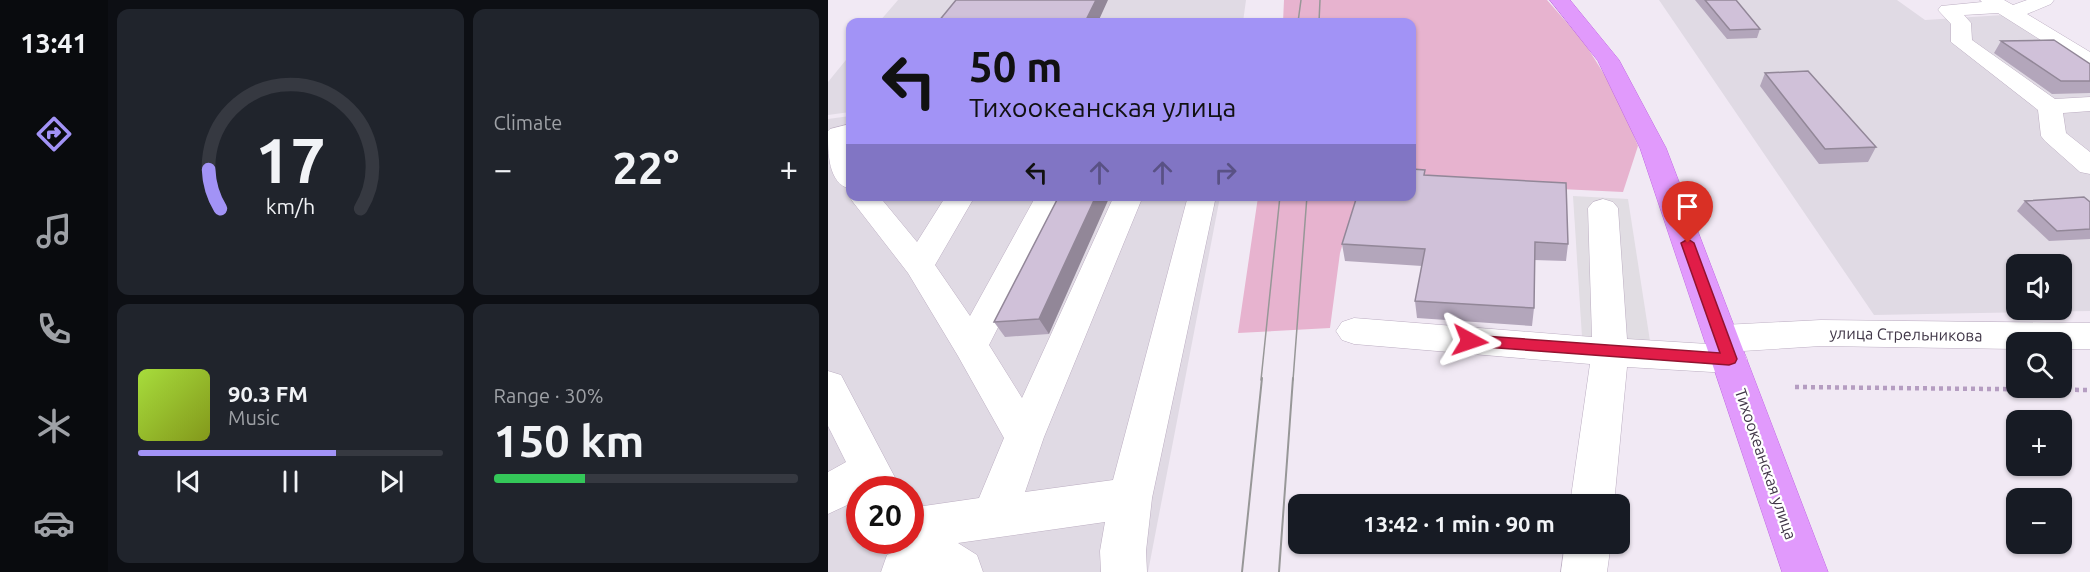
<!DOCTYPE html>
<meta charset="utf-8">
<style>
:root{--surface:#171b24;--page:#20242c;--text:#f1f3f6;--muted:#9ea1a6;--line:#363941;--accent:#a293f6}
body{margin:0;font-family:Ubuntu,sans-serif;background:var(--page);color:var(--text);height:100vh;display:flex;flex-direction:column;font-size:22px;white-space:nowrap}
*{box-sizing:border-box;margin:0}
p{font-size:20px;color:var(--muted)}
.icon{flex:none;width:33px;height:33px;fill:none;stroke:currentColor;stroke-width:2;stroke-linecap:round;stroke-linejoin:round}
.map{position:relative;flex:1;overflow:hidden}
.details{display:flex;flex-direction:column;gap:9px;padding:9px;background:#0d0f14;width:720px}
.details>*{flex:none}
.guide{position:absolute;left:18px;top:18px;width:570px;height:183px;border-radius:12px;box-shadow:0 2px 4px #0004;background:#a293f6;color:#111;overflow:hidden}
.controls{position:absolute;left:1178px;top:254px;display:grid;gap:12px}
.controls a{display:grid;place-items:center;width:66px;height:66px;border-radius:12px;background:var(--surface);box-shadow:0 2px 4px #0004;font-size:30px}
.speed{position:absolute;left:18px;top:476px;display:flex;gap:12px;font-size:30px;font-weight:700;text-align:center}
.speed>*{display:grid;place-content:center;width:78px;height:78px;border-radius:50%;background:var(--surface);box-shadow:0 2px 4px #0004;line-height:1}
.speed .limit{border:9px solid #d22;background:#fff;color:#111}
.pin{position:absolute;display:grid;place-items:center;width:51px;height:51px;color:#fff;margin:-62px -26px;border-radius:50% 50% 50% 0;rotate:-45deg;box-shadow:0 0 6px #0007}
.pin .icon{rotate:45deg}
.me{position:absolute;width:66px;margin:-33px;rotate:95deg;stroke-linejoin:round;filter:drop-shadow(0 0 4px #0008)}
.turn{display:flex;align-items:center;gap:21px;height:126px;padding:0 24px;font-size:27px}
.turn .icon{width:78px;height:78px;stroke-width:2.5}
.turn b{display:block;font-size:42px;line-height:51px}
.lanes{display:flex;align-items:center;height:57px;padding:0 24px;background:#0003;justify-content:center;gap:30px;direction:ltr}
.lanes .off{opacity:.35}
.big{font-size:45px;font-weight:700;line-height:1.1}
.details .card{flex:1;display:flex;flex-direction:column;justify-content:center;gap:9px;min-width:0;padding:0 21px;border-radius:12px;background:var(--page)}
.details .dial{align-items:center;gap:0}
.dial svg{height:156px;overflow:visible;fill:none;stroke:var(--line);stroke-width:7;stroke-linecap:round;text-anchor:middle}
.dial text{fill:var(--text);stroke:none}
.song{display:flex;align-items:center;gap:18px}
.cover{width:72px;height:72px;border-radius:9px;background:linear-gradient(135deg,hsl(80 70% 55%),hsl(70 70% 35%))}
.played{height:6px;border-radius:3px;background:linear-gradient(90deg,var(--accent) 65%,var(--line) 65%)}
.keys{display:flex;justify-content:space-around;direction:ltr}
.heat{display:flex;justify-content:space-between;align-items:center;font-size:33px;direction:ltr}
.charge{height:9px;border-radius:4px;background:linear-gradient(90deg,#34c759 30%,var(--line) 0)}
.details .tiles{flex:1;display:grid;gap:9px;grid-template-columns:repeat(2,1fr)}
.trip{position:absolute;left:460px;top:494px;width:342px;height:60px;border-radius:12px;background:var(--surface);box-shadow:0 2px 4px #0004;font-weight:700;line-height:60px;text-align:center}
main{display:flex;flex:1;min-height:0}
.tab-bar{display:flex;flex-direction:column;width:108px;justify-content:space-around;align-items:center;background:#090b0e;color:var(--muted)}
.tab-bar .icon{width:42px;height:42px}
.tab-bar .on{color:var(--accent)}
.tab-bar b{font-size:27px;color:var(--text)}
.map>svg:first-child{display:block}
.industrial{fill:#e0dae4;fill-rule:evenodd}
.green{fill:#e7b3cf}
.parking{fill:#e1dde3}
.lines{fill:none;stroke-linecap:round;stroke-linejoin:round}
.minor-casing{stroke:#bcaec2;stroke-width:1}
.major-casing{stroke:#bf69e2;stroke-width:1}
.path{stroke:#b59dc1;stroke-width:4.5;stroke-dasharray:4 4;stroke-linecap:butt}
.minor{fill:#fff;fill-rule:evenodd}
.major{fill:#e19afc;fill-rule:evenodd}
.tram-far1{stroke:#979797;stroke-width:1.5}
.tram{stroke:#979797;stroke-width:2}
.wall{fill:#b3a6bb}
.shaded-wall{fill:#928798}
.building{fill:#d0c1d9;stroke:#928798;stroke-width:1.5}
.route{fill:#e11d48;stroke:#92132f;stroke-width:1.5}
.labels{text-anchor:middle;stroke-width:4.5;stroke-linejoin:round;paint-order:stroke}
.street-label{font-size:16px;fill:#413748;stroke:#fff}
</style>
<main>
<nav class="tab-bar">
<b>13:41</b>
<svg class="icon on" aria-label="directions" viewBox="0 0 24 24"><path d="M12 3l9 9-9 9-9-9zM9 14v-3h6M13 9l2 2-2 2"/></svg>
<svg class="icon" aria-label="music" viewBox="0 0 24 24"><path d="M9 18V5l10-2v13"/><circle cx="6" cy="18" r="3"/><circle cx="16" cy="16" r="3"/></svg>
<svg class="icon" aria-label="phone" viewBox="0 0 24 24"><path d="M5 4h4l2 5-3 2q2 4 5 5l2-3 5 2v4C11 20 4 13 5 4z"/></svg>
<svg class="icon" aria-label="climate" viewBox="0 0 24 24"><path d="M12 3v18M4 7l16 10M4 17L20 7"/></svg>
<svg class="icon" aria-label="car" viewBox="0 0 24 24"><path d="M5 17H2v-5l4-1 3-4h7l3 4 3 1v5h-3M9 17h6M6 11h13"/><circle cx="7" cy="17" r="2"/><circle cx="17" cy="17" r="2"/></svg>
</nav>
<section class="details">
<div class="tiles">
<div class="card dial"><svg viewBox="0 0 100 80">
<path d="M14 69A42 42 0 1 1 86 69"/>
<path d="M14 69A42 42 0 0 1 8 49" stroke="#a293f6"/>
<text x="50" y="56" font-size="32" font-weight="700">17</text>
<text x="50" y="72" font-size="11">km/h</text>
</svg></div>
<div class="card"><p>Climate</p>
<div class="heat"><a>−</a><b class="big">22°</b><a>+</a></div>
</div>
<div class="card">
<div class="song"><i class="cover"></i><div><b>90.3 FM</b><p>Music</p></div></div>
<div class="played"></div>
<div class="keys"><svg class="icon" aria-label="previous" viewBox="0 0 24 24"><path d="M18 5L8 12l10 7zM5 5v14"/></svg><svg class="icon" aria-label="pause" viewBox="0 0 24 24"><path d="M8 5v14M16 5v14"/></svg><svg class="icon" aria-label="next" viewBox="0 0 24 24"><path d="M6 5l10 7-10 7zM19 5v14"/></svg></div>
</div>
<div class="card"><p>Range · 30%</p><b class="big">150 km</b><div class="charge"></div></div>
</div>
</section>
<div class="map">
<svg width="1262" height="572" viewBox="0 0 1262 572">
<rect width="100%" height="100%" fill="#f1e9f4"/>
<!-- industrial -->
<path class="industrial" d="M 70,0 L 418,0 L 415,22 L 51,22 Z
M 831,0 L 1069,0 L 1097,20 L 1175,15 L 1262,70 L 1262,311 L 1046,315 ZM 1188,264 L 1233,264 L 1233,309 L 1188,309 Z
M 22,55 L 22,112 L 0,115 L 0,82 Z
M 22,116 L 22,196 L 392,197 L 320,572 L 0,572 L 0,119 ZM 32,489 L 82,489 L 82,540 L 32,540 Z"/>
<!-- green -->
<path class="green" d="M 456,0 L 719,0 L 756,42 L 789,95 L 810,146 L 795,192 L 584,182 L 584,22 L 455,22 Z
M 430,197 L 529,197 L 512,253 L 502,328 L 410,333 Z"/>
<!-- parking -->
<path class="parking" d="M 745,196 L 800,199 L 822,341 L 754,337 Z"/>
<g class="lines">
<defs>
<path id="minor" d="M 1152,0 L 1176,0 L 1185,5 L 1199,0 L 1226,0 L 1223,4 L 1199,14 L 1262,52 L 1262,68 L 1254,66 L 1170,13 L 1136,15 L 1143,23 L 1144,40 L 1227,99 L 1262,97 L 1262,111 L 1235,113 L 1238,133 L 1262,152 L 1262,174 L 1252,172 L 1217,141 L 1213,136 L 1210,110 L 1123,42 L 1123,24 L 1110,10 L 1113,6 L 1154,2 Z
M 22,124 L 22,189 C 0,183 0,154 0,131 L 2,129 Z
M 22,193 L 22,196 L 51,196 L 89,242 L 118,196 L 147,196 L 107,265 L 142,316 L 208,196 L 237,196 L 161,345 L 194,398 L 286,196 L 315,196 L 216,437 L 197,492 L 285,480 L 360,196 L 388,196 L 324,498 L 318,551 L 319,572 L 273,572 L 272,551 L 277,522 L 130,543 L 149,555 L 155,572 L 53,572 L 59,555 L 66,552 L 61,540 L 82,540 L 82,508 L 151,498 L 176,438 L 130,356 L 80,273 L 25,202 L 21,196 Z
M 775,199 L 785,202 L 790,208 L 799,339 L 880,344 L 877,339 L 882,329 L 895,325 L 993,320 L 1262,323 L 1262,349 L 1233,349 L 1233,342 L 1188,342 L 1188,349 L 993,346 L 915,351 L 919,359 L 914,369 L 901,373 L 799,367 L 786,504 L 742,504 L 762,364 L 526,344 L 514,340 L 508,331 L 514,322 L 526,318 L 764,337 L 760,208 L 765,202 Z
M 0,371 L 13,375 L 73,489 L 32,489 L 32,499 L 0,514 L 0,472 L 18,462 L 0,426 Z
M 737,543 L 783,543 L 779,572 L 733,572 Z"/>
<path id="major" d="M 722,0 L 742,0 L 791,60 L 838,148 L 1000,572 L 954,572 L 812,148 L 770,61 Z"/>
</defs>
<!-- minor casing -->
<use href="#minor" class="minor-casing"/>
<!-- major casing -->
<use href="#major" class="major-casing"/>
<!-- path -->
<path class="path" d="M 967,387 L 1262,390"/>
<!-- minor -->
<use href="#minor" class="minor"/>
<!-- major -->
<use href="#major" class="major"/>
<!-- tram-far1 -->
<path class="tram-far1" d="M 470,22 L 473,0
M 491,22 L 492,0
M 433,380 L 452,196
M 465,380 L 479,196"/>
<!-- tram -->
<path class="tram" d="M 414,572 L 434,378
M 451,572 L 465,378"/>
</g>
<!-- wall -->
<path class="wall" d="M 867,0 L 908,0 L 932,29 L 929,38 L 899,39 Z
M 1173,41 L 1262,64 L 1262,93 L 1224,94 L 1166,53 Z
M 937,73 L 1048,147 L 1040,162 L 991,164 L 932,86 Z
M 597,175 L 740,244 L 738,261 L 706,260 L 706,308 L 704,326 L 589,318 L 587,301 L 594,266 L 517,261 L 514,244 Z
M 231,196 L 221,334 L 177,337 L 166,322 Z
M 1197,201 L 1262,202 L 1262,239 L 1221,241 L 1189,211 Z"/>
<!-- shaded-wall -->
<path class="shaded-wall" d="M 268,0 L 280,0 L 270,22 L 257,22 Z
M 268,196 L 282,196 L 221,334 L 211,319 Z"/>
<!-- building -->
<path class="building" d="M 128,0 L 268,0 L 257,22 L 110,22 Z
M 877,0 L 908,0 L 932,29 L 902,30 Z
M 1226,40 L 1262,64 L 1262,81 L 1233,81 L 1173,41 Z
M 980,71 L 1048,147 L 997,149 L 937,73 Z
M 584,169 L 597,170 L 596,175 L 738,183 L 740,244 L 707,242 L 706,308 L 587,301 L 597,249 L 514,244 L 529,196 L 584,196 Z
M 231,196 L 268,196 L 211,319 L 166,322 Z
M 1256,197 L 1262,202 L 1262,229 L 1229,231 L 1197,201 Z"/>
<!-- route -->
<path class="route" d="M 860,239 L 866,243 L 909,359 L 907,363 L 901,365 L 642,346 L 637,345 L 635,341 L 637,337 L 642,335 L 892,353 L 853,243 Z"/>
<g class="labels">
<!-- street labels -->
<g class="street-label">
<text transform="translate(1078 334) rotate(1)" y="6">улица Стрельникова</text>
<text transform="translate(938 464) rotate(71)" y="6">Тихоокеанская улица</text>
</g>
</g>
</svg>
<div class="controls">
<a><svg class="icon" aria-label="sound" viewBox="0 0 24 24"><path d="M4 9h4l5-4v14l-5-4H4zM17 9q2 3 0 6"/></svg></a>
<a><svg class="icon" aria-label="search" viewBox="0 0 24 24"><circle cx="10" cy="10" r="6"/><path d="M15 15l6 6"/></svg></a>
<a>+</a>
<a>−</a>
</div>
<div class="speed"><div class="limit">20</div></div>
<div class="pin" style="left:860px;top:243px;background:#d93025"><svg class="icon" aria-label="arrive" viewBox="0 0 24 24"><path d="M6 21V4h12l-3 4 3 4H6"/></svg></div>
<svg class="me" style="left:642px;top:341px" viewBox="-20 -20 40 40"><path d="M0-17L14 15 0 8-14 15z" fill="#e11d48" stroke="#fff" stroke-width="4"/></svg>
<div class="trip">13:42 · 1 min · 90 m</div>
<div class="guide">
<div class="turn"><svg class="icon" aria-label="left" viewBox="0 0 24 24"><path d="M17 20v-9H6M10 6l-5 5 5 5"/></svg><div><b>50 m</b>Тихоокеанская улица</div></div>
<div class="lanes"><svg class="icon" aria-label="left" viewBox="0 0 24 24"><path d="M17 20v-9H6M10 6l-5 5 5 5"/></svg><svg class="icon off" aria-label="ahead" viewBox="0 0 24 24"><path d="M12 20V5M6 11l6-6 6 6"/></svg><svg class="icon off" aria-label="ahead" viewBox="0 0 24 24"><path d="M12 20V5M6 11l6-6 6 6"/></svg><svg class="icon off" aria-label="right" viewBox="0 0 24 24"><path d="M7 20v-9h11M14 6l5 5-5 5"/></svg></div>
</div>
</div>
</main>
